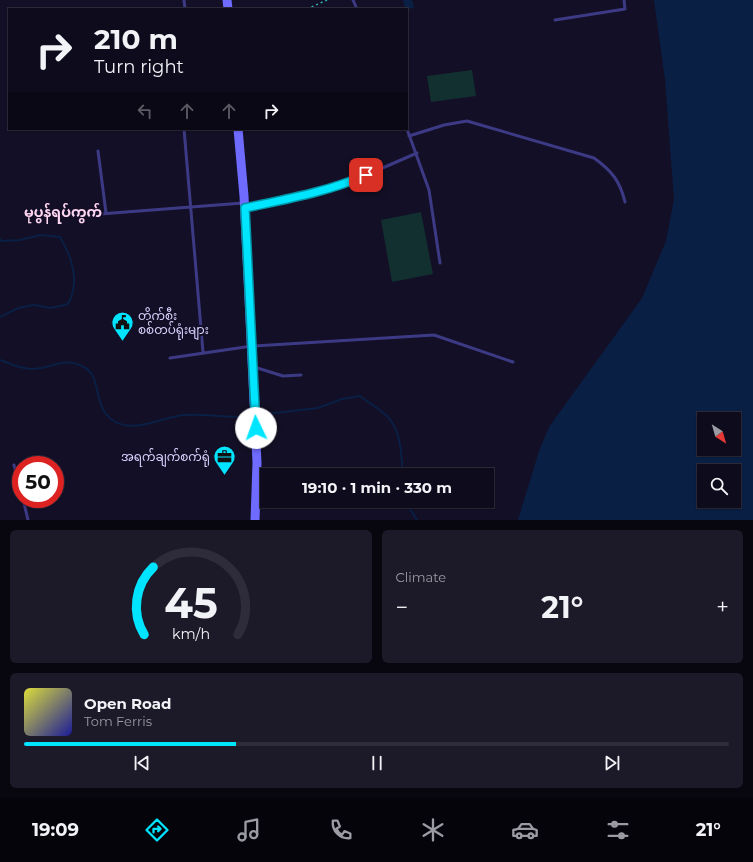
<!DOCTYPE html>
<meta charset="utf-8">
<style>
:root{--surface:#0e0b1c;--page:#1c1929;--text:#f1f3f6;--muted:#9b9ba3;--line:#2e2b3b;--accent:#00e5ff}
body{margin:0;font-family:Montserrat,"Noto Sans Myanmar",sans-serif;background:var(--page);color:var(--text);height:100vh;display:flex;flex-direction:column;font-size:15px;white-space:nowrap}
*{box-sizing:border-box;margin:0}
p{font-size:13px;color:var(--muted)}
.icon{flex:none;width:22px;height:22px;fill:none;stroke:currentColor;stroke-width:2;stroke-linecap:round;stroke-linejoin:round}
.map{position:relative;height:520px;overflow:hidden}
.side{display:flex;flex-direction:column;gap:10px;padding:10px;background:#08060f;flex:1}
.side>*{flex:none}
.banner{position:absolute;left:8px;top:8px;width:400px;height:122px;border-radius:0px;box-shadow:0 1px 3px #0004,0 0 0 1px var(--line);background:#0e0b1c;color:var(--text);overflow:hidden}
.needle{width:26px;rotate:143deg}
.controls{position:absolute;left:697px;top:412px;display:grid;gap:8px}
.controls a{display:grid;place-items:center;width:44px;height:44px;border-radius:0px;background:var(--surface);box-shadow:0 1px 3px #0004,0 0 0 1px var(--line);font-size:20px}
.speed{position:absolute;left:12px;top:456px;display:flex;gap:8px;font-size:20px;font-weight:700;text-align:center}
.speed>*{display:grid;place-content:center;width:52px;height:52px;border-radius:50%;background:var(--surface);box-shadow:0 1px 3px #0004,0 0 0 1px var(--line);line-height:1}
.speed .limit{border:6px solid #d22;background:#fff;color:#111}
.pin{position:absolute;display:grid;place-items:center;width:34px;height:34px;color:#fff;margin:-17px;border-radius:8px;box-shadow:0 2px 6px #0006}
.me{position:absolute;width:44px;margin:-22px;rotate:357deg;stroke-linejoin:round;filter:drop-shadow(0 0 3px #0008)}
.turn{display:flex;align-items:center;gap:14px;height:84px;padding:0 20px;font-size:18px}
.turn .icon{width:52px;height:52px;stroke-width:2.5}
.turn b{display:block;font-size:28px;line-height:34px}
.lanes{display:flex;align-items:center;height:38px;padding:0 20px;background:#0003;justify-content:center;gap:20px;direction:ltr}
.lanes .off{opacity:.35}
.big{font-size:30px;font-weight:700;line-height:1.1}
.side .widget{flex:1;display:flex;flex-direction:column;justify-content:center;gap:6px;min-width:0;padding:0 14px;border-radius:6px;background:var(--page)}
.side .dial{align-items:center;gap:0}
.dial svg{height:104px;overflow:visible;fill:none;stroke:var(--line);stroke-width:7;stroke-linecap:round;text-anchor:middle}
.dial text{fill:var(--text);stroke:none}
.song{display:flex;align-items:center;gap:12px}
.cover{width:48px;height:48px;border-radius:6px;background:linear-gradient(135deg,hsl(60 70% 55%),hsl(240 70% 35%))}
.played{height:4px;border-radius:2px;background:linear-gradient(90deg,var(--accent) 30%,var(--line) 30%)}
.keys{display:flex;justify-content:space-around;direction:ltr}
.heat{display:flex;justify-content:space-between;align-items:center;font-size:22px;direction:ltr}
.side .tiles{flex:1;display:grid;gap:10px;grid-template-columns:1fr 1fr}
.widget:last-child{grid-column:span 2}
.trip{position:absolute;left:260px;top:468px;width:234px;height:40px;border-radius:0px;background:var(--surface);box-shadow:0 1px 3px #0004,0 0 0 1px var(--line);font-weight:700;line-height:40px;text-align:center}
.menu{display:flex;height:64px;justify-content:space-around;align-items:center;background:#06040b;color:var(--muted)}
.menu .icon{width:28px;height:28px}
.menu .selected{color:var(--accent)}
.menu b{font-size:18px;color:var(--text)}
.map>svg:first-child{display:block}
.green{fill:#12302f}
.water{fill:#0a1f44;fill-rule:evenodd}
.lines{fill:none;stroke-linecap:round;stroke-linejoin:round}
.stream{stroke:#0a1f44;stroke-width:2}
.path{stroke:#2fb8b0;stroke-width:1.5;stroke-dasharray:2 3;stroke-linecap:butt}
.service{stroke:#3d3a85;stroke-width:3}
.secondary{stroke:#6f6bff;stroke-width:9}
.route-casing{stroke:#0095a6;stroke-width:10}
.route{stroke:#00e5ff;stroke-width:7}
.labels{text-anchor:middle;stroke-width:4;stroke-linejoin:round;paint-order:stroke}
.poi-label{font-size:12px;fill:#d9d4ff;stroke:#130f26;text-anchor:start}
.quarter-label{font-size:14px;font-weight:bold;fill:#ffd6f0;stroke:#130f26}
</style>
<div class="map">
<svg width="753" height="520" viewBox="0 0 753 520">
<rect width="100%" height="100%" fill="#130f26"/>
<!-- green -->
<path class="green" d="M 472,70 L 476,96 L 431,102 L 427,76 Z
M 421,212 L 433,274 L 392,282 L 381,220 Z"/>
<!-- water -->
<path class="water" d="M 403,0 L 412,0 L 414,8 L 405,9 Z
M 654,0 L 753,0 L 753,520 L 518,520 L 539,451 L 549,427 L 642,298 L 666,241 L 674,199 L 665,80 ZM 704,419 L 734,419 L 734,449 L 704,449 ZM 704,471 L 734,471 L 734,501 L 704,501 Z"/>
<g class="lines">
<!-- stream -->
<path class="stream" d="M 0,239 L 1,241 L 20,240 L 41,235 L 60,237 C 72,257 80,282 68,304 L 51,308 L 34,305 L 18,308 L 0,317
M 0,360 C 10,364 21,369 32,369 C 48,369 61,359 77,364 C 103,372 92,396 106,414 C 126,439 160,417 184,415 C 206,413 228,419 251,416
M 257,415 L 318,408 L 342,399 L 360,396 C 369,403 380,409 387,416 C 402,431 401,456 403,475
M 407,501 L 408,506 L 417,520"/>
<!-- path -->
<path class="path" d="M 307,9 L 327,0"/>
<!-- service -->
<path class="service" d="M 184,0 L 185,9
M 353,0 L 357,9
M 555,20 L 625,9 L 624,0
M 184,129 L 203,352
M 407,129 L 429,190 L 440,263
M 409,136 L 444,125 L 467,121 L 594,158 C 612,171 620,181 625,202
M 98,151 L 106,213
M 247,207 L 309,195 L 341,186 L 417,153
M 100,214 L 243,203
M 170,358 L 252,346 L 434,335 L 513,362
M 254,367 L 283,376 L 301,375
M 14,465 L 21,492
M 23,499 L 28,520
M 258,501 L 267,501"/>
<!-- secondary -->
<path class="secondary" d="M 227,0 L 228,9
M 238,129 L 244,196 L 257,463 L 255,520"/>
</g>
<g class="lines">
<defs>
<path id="route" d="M 256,428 L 245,208 C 287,199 327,192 366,175"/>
</defs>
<!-- route casing -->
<use href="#route" class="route-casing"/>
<!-- route -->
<use href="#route" class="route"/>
</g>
<!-- icons -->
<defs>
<symbol id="civic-pin" viewBox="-11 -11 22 30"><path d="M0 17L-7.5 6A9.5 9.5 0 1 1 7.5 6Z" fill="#00e5ff" stroke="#130f26"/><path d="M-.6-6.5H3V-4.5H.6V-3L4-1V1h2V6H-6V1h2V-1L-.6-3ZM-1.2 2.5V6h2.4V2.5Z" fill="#111"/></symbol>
<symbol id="office-pin" viewBox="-11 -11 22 30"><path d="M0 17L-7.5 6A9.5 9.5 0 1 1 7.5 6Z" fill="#00e5ff" stroke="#130f26"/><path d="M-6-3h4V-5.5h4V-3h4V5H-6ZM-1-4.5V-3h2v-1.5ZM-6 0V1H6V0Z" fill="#111"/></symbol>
</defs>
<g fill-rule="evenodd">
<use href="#civic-pin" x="110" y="310" width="25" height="34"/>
<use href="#office-pin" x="212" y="444" width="25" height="34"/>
</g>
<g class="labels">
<!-- poi labels -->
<g class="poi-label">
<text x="138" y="320">တိုက်စီး<tspan x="138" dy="14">စစ်တပ်ရုံးများ</tspan></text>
<text x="210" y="461" text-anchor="end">အရက်ချက်စက်ရုံ</text>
</g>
<!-- quarter labels -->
<g class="quarter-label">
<text x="63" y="217">မုပွန်ရပ်ကွက်</text>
</g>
</g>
</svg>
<div class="controls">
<a><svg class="needle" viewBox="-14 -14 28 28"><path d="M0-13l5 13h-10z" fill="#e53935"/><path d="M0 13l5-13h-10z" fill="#9b9ba3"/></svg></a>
<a><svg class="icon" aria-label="search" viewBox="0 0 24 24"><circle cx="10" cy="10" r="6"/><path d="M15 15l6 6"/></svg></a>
</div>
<div class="speed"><div class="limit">50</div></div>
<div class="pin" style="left:366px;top:175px;background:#d93025"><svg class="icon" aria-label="arrive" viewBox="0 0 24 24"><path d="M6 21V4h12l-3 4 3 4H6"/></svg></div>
<svg class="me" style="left:256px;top:428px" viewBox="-20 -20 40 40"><circle r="19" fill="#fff"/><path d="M0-13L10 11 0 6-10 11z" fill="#00e5ff"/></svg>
<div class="trip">19:10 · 1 min · 330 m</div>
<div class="banner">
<div class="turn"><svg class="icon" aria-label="right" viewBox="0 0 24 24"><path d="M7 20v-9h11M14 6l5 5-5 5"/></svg><div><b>210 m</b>Turn right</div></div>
<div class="lanes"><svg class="icon off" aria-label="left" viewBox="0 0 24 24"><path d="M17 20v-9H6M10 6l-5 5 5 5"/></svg><svg class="icon off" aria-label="ahead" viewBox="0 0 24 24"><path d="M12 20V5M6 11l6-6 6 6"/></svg><svg class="icon off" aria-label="ahead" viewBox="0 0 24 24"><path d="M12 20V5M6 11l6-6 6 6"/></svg><svg class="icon" aria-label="right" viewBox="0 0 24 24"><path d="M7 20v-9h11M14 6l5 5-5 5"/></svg></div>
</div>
</div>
<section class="side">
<div class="tiles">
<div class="widget dial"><svg viewBox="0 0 100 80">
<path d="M14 69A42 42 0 1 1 86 69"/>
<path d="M14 69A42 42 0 0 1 21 17" stroke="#00e5ff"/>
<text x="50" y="56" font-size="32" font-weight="700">45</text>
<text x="50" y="72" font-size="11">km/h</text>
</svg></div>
<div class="widget"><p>Climate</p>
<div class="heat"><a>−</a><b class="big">21°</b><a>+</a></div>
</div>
<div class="widget">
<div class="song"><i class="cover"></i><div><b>Open Road</b><p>Tom Ferris</p></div></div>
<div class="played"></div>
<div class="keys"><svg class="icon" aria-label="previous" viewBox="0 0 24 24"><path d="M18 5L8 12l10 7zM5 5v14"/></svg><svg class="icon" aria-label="pause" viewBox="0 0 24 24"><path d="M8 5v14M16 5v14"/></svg><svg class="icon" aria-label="next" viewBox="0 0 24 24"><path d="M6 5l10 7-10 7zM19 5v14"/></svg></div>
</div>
</div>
</section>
<nav class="menu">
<b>19:09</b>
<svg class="icon selected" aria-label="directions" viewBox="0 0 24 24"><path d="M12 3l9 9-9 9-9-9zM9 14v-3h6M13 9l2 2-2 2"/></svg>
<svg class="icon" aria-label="music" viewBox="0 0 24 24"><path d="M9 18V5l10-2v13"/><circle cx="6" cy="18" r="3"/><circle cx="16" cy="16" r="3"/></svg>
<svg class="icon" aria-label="phone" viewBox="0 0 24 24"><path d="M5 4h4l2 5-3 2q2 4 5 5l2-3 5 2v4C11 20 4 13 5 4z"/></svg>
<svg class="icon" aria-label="climate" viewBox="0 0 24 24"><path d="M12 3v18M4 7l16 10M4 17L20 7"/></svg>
<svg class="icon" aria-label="car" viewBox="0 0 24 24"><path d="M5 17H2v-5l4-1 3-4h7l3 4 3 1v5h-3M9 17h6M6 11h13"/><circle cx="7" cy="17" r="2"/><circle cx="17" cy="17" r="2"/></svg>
<svg class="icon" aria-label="filters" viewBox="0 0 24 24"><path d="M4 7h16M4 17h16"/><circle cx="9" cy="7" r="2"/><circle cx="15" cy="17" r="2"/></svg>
<b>21°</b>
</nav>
